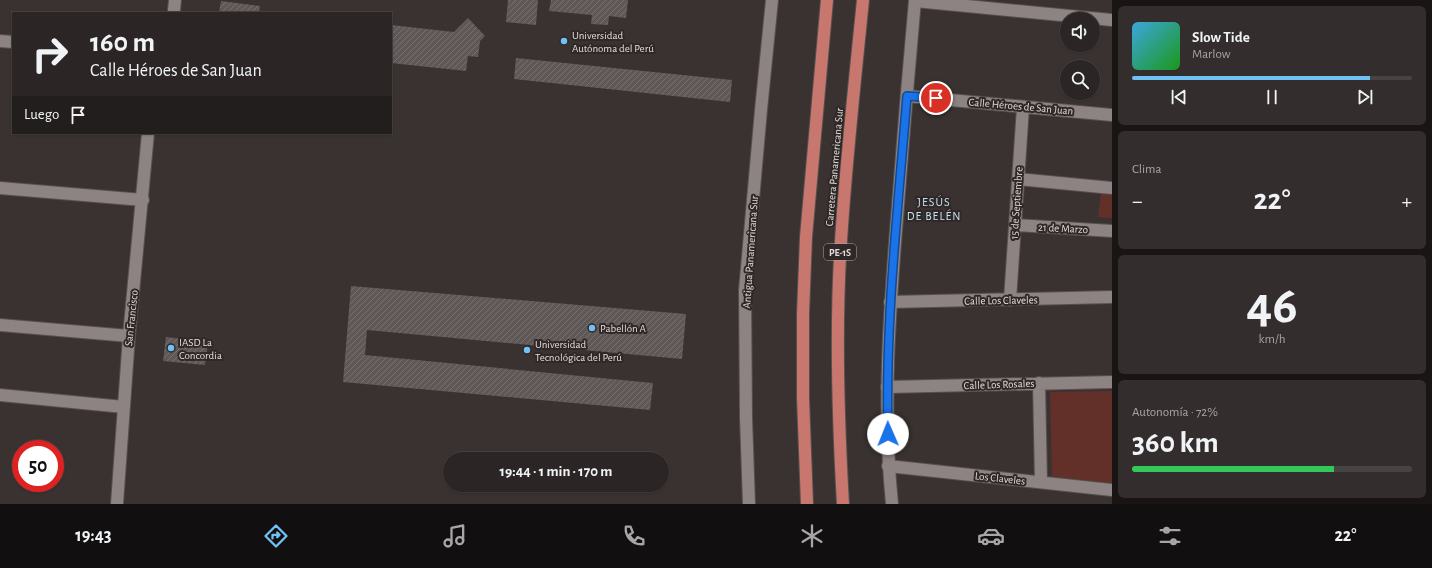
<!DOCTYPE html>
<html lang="es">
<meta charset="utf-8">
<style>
:root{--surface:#2b2625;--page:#332e2d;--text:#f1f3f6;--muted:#a6a5a7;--line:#474342;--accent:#70c1f4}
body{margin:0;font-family:"Alegreya Sans",sans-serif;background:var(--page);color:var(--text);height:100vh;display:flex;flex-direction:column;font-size:15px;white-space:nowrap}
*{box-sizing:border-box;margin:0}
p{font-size:13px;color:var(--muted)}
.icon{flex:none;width:22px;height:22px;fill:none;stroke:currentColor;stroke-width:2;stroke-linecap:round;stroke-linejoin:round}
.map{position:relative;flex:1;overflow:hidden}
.sheet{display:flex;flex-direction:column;gap:6px;padding:6px;background:#181514;width:320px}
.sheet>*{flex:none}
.banner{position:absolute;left:12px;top:12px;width:380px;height:122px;border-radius:0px;box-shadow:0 1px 3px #0004,0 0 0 1px var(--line);background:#2b2625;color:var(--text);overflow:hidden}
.buttons{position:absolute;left:1060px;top:12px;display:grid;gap:8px}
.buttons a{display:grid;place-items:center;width:40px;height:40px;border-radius:50%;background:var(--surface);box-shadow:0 1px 3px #0004,0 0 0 1px var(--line);font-size:20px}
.speed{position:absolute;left:12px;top:440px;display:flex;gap:8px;font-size:20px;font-weight:700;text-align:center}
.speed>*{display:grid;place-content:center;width:52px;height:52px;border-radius:50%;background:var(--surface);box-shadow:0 1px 3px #0004,0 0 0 1px var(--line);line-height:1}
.speed .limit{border:6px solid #d22;background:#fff;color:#111}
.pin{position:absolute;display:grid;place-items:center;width:34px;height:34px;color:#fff;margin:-17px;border:2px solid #fff;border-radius:50%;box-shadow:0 1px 4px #0007}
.me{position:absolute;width:44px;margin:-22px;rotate:359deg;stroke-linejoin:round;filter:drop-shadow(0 0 3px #0008)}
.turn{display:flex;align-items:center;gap:14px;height:84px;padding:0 12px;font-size:18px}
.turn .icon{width:52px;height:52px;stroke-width:2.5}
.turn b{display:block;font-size:28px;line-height:34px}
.then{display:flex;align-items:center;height:38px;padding:0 12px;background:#0003;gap:8px;font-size:15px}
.big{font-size:30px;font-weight:700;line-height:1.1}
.sheet .widget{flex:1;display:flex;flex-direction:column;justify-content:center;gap:6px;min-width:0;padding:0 14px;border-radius:6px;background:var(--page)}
.sheet .dial{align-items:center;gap:0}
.dial b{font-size:52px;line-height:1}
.song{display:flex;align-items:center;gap:12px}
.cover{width:48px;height:48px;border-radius:6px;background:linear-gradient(135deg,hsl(200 70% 55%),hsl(120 70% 35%))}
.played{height:4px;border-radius:2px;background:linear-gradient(90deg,var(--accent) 85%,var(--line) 85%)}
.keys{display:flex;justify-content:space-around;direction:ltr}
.heat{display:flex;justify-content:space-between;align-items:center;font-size:22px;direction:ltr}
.charge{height:6px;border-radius:3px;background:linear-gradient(90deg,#34c759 72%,var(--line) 0)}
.trip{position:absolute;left:443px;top:452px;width:226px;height:40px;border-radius:20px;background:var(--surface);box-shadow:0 1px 3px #0004,0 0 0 1px var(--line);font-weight:700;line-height:40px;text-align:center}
.menu{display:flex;height:64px;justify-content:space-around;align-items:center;background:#110f0f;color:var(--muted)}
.menu .icon{width:28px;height:28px}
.menu .active{color:var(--accent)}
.menu b{font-size:18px;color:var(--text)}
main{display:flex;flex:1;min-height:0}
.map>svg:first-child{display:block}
.green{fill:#632f29}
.building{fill:url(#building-hatch)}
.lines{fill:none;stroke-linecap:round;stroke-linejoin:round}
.street-casing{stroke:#56504f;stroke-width:14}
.secondary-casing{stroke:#56504f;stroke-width:14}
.highway-casing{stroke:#56504f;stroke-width:14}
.street{stroke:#8c8382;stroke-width:12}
.secondary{stroke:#8c8382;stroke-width:12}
.highway{stroke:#c7776e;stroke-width:12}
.route-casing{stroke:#114b97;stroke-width:10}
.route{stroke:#1a73e8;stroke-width:7}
.poi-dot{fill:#70c1f4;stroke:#2f2827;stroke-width:1.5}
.labels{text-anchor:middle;stroke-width:4;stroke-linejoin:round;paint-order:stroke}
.shield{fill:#2f2827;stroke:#aba6a5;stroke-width:1}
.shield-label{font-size:10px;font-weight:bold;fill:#e0dcdb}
.poi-label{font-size:11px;fill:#e0dcdb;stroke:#2f2827;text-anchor:start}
.street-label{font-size:11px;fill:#e0dcdb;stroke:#2f2827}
.neighbourhood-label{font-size:12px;letter-spacing:1px;fill:#c5e1f4;stroke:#2f2827}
</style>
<main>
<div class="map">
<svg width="1112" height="504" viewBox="0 0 1112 504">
<defs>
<pattern id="building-hatch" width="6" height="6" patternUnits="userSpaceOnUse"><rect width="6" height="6" fill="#605857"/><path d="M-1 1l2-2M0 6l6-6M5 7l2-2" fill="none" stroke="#766f6f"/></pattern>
</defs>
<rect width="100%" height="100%" fill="#393231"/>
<!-- green -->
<path class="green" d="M 1101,193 L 1112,195 L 1112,218 L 1098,217 Z
M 1112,391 L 1112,483 L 1052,478 L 1050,392 Z"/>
<!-- building -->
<path class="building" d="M 508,0 L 538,0 L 536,25 L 506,22 Z
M 551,0 L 628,0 L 626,18 L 609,16 L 608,25 L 591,24 L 592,15 L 549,11 Z
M 221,1 L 260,6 L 259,13 L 219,13 Z
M 468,18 L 485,36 L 480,41 L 478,57 L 468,56 L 466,71 L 391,63 L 391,25 L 454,32 Z
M 516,58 L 732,80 L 730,102 L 514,79 Z
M 351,286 L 686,314 L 682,359 L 367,330 L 365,355 L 653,383 L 650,410 L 343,382 Z
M 166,337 L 208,342 L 205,365 L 163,361 Z"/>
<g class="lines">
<defs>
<path id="street" d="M 915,1 L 1112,20
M 174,10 L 175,0
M 0,41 L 13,42
M 907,96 L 1112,115
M 1018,179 L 1112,188
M 0,188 L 143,200
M 1015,225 L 1112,231
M 1010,300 L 1023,107
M 890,302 L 1112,297
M 0,325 L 129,336
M 1039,383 L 1041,482
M 887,387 L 1112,382
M 0,395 L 124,407
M 888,466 L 1112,490
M 117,504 L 129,336 L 148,133"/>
<path id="secondary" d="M 749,504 L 746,418 L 745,290 L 761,110 L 772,0
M 892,504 C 882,404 890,305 898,205 C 903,137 909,68 915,0"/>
<path id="highway" d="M 807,504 L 803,398 L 803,314 L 806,237 L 827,0
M 843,504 C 838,417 835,328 841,241 C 846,161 855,80 863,0"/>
</defs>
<!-- street casing -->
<use href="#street" class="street-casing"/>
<!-- secondary casing -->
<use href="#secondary" class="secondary-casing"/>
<!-- highway casing -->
<use href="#highway" class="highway-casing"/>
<!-- street -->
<use href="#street" class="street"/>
<!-- secondary -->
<use href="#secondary" class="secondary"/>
<!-- highway -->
<use href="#highway" class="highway"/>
</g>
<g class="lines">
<defs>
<path id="route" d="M 888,434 C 885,321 898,209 907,96 L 936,98"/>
</defs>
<!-- route casing -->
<use href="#route" class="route-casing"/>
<!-- route -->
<use href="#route" class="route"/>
</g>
<!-- markers -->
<g class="poi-dot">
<circle cx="564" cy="41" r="4"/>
<circle cx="592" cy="328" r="4"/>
<circle cx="171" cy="348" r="4"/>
<circle cx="527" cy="350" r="4"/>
</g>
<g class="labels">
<!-- shield labels -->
<rect class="shield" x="824" y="244" width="32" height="16" rx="3"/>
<g class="shield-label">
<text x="840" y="256">PE-1S</text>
</g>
<!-- poi labels -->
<g class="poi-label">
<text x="572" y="39">Universidad<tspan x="572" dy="13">Autónoma del Perú</tspan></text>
<text x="600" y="332">Pabellón A</text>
<text x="179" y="346">IASD La<tspan x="179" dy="13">Concordia</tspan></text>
<text x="535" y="348">Universidad<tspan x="535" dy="13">Tecnológica del Perú</tspan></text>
</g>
<!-- street labels -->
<g class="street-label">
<text transform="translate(1021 106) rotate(5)" y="4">Calle Héroes de San Juan</text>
<text transform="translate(834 167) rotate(-85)" y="4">Carretera Panamericana Sur</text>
<text transform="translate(1016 203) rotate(-86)" y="4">15 de Septiembre</text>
<text transform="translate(1063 228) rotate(3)" y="4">21 de Marzo</text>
<text transform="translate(750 252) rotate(-86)" y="4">Antigua Panamericana Sur</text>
<text transform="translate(1001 300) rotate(-1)" y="4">Calle Los Claveles</text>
<text transform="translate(131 318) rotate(-84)" y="4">San Francisco</text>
<text transform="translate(999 384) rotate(-2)" y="4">Calle Los Rosales</text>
<text transform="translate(1000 478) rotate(6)" y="4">Los Claveles</text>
</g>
<!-- neighbourhood labels -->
<g class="neighbourhood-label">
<text x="934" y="206">JESÚS<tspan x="934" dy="14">DE BELÉN</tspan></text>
</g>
</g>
</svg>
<div class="buttons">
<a><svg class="icon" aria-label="sound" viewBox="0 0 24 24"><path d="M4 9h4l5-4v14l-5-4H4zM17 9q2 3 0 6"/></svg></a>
<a><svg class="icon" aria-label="search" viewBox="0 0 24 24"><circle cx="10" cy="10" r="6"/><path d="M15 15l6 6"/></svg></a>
</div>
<div class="speed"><div class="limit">50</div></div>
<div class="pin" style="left:936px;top:98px;background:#d93025"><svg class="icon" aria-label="arrive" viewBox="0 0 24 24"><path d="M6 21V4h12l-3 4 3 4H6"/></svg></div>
<svg class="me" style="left:888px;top:434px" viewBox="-20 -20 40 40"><circle r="19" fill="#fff"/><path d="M0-13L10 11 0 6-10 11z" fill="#1a73e8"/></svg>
<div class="trip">19:44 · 1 min · 170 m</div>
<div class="banner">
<div class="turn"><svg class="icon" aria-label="right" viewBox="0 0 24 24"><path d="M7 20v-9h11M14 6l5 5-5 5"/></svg><div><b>160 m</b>Calle Héroes de San Juan</div></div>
<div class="then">Luego<svg class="icon" aria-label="arrive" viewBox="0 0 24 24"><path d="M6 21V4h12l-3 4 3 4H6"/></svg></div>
</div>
</div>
<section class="sheet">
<div class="widget">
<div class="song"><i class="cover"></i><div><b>Slow Tide</b><p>Marlow</p></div></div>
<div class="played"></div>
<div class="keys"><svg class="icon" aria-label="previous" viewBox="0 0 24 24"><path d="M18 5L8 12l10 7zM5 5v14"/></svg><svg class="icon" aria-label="pause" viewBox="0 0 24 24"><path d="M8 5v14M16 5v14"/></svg><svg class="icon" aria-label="next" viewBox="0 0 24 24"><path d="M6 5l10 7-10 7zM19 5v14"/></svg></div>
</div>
<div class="widget"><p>Clima</p>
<div class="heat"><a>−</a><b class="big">22°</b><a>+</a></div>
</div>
<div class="widget dial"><b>46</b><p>km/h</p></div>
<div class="widget"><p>Autonomía · 72%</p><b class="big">360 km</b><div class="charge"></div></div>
</section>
</main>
<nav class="menu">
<b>19:43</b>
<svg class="icon active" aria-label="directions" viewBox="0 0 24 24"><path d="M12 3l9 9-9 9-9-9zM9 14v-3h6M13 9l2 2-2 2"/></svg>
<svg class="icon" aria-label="music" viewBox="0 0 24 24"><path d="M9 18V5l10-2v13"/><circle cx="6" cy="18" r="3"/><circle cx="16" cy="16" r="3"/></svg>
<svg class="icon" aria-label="phone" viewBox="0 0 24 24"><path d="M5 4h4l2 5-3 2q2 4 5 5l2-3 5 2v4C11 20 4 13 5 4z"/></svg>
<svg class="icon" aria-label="climate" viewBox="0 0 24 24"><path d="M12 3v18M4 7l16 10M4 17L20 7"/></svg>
<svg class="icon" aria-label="car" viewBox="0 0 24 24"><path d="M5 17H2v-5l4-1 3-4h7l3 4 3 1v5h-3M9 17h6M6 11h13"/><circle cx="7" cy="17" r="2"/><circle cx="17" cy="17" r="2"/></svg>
<svg class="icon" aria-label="filters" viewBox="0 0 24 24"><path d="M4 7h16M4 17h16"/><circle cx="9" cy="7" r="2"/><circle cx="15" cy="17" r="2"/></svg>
<b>22°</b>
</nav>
